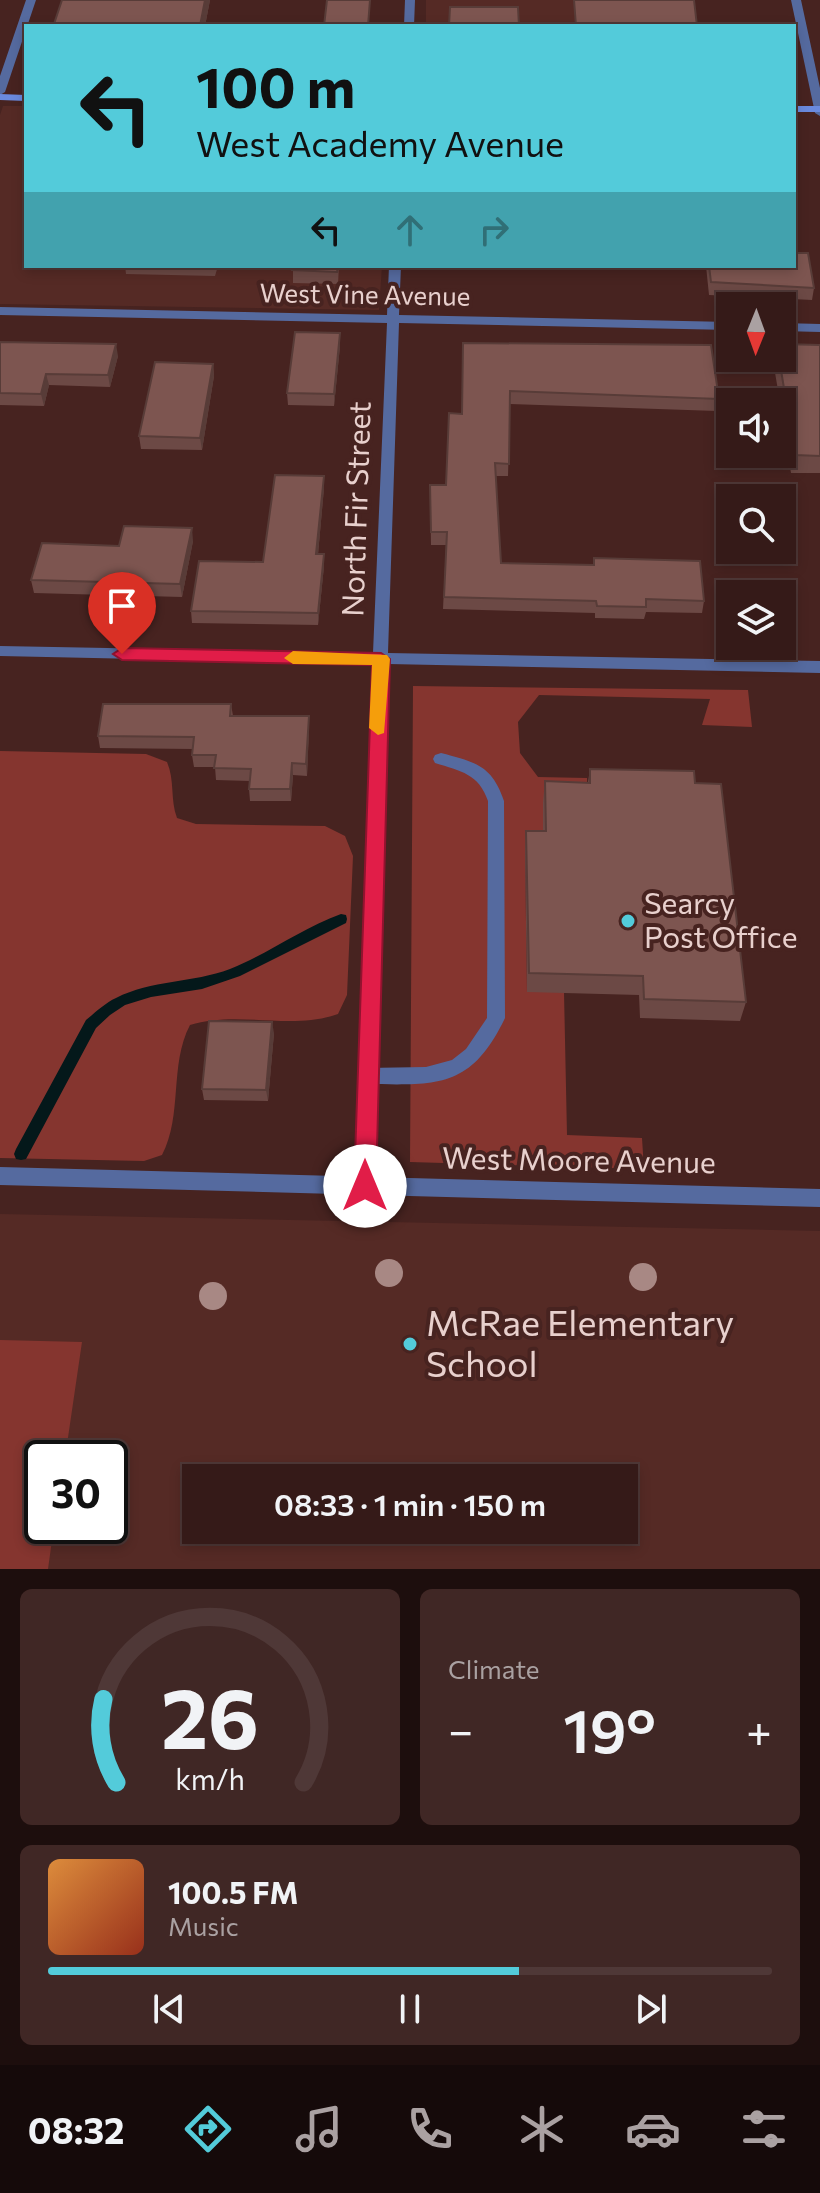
<!DOCTYPE html>
<meta charset="utf-8">
<style>
:root{--surface:#351a18;--page:#402725;--text:#f1f3f6;--muted:#aaa1a2;--line:#4f3837;--accent:#53cbda}
body{margin:0;font-family:Commissioner,sans-serif;background:var(--page);color:var(--text);height:100vh;display:flex;flex-direction:column;font-size:30px;white-space:nowrap}
*{box-sizing:border-box;margin:0}
p{font-size:26px;color:var(--muted)}
.icon{flex:none;width:44px;height:44px;fill:none;stroke:currentColor;stroke-width:2;stroke-linecap:round;stroke-linejoin:round}
.map{position:relative;height:1569px;overflow:hidden}
.details{display:flex;flex-direction:column;gap:20px;padding:20px;background:#1d0e0d;flex:1}
.details>*{flex:none}
.hud{position:absolute;left:24px;top:24px;width:772px;height:244px;border-radius:0px;box-shadow:0 4px 12px #0003,0 0 0 2px var(--line);background:#53cbda;color:#111;overflow:hidden}
.needle{width:52px;rotate:181deg}
.controls{position:absolute;left:716px;top:292px;display:grid;gap:16px}
.controls a{display:grid;place-items:center;width:80px;height:80px;border-radius:0px;background:var(--surface);box-shadow:0 4px 12px #0003,0 0 0 2px var(--line);font-size:40px}
.speed{position:absolute;left:24px;top:1440px;display:flex;gap:16px;font-size:40px;font-weight:700;text-align:center}
.speed>*{display:grid;place-content:center;width:104px;height:104px;border-radius:50%;background:var(--surface);box-shadow:0 4px 12px #0003,0 0 0 2px var(--line);line-height:1}
.speed .limit{border:4px solid #111;border-radius:12px;background:#fff;color:#111}
.pin{position:absolute;display:grid;place-items:center;width:68px;height:68px;color:#fff;margin:-82px -34px;border-radius:50% 50% 50% 0;rotate:-45deg;box-shadow:0 0 8px #0007}
.pin .icon{rotate:45deg}
.me{position:absolute;width:88px;margin:-44px;rotate:0deg;stroke-linejoin:round;filter:drop-shadow(0 0 6px #0008)}
.turn{display:flex;align-items:center;gap:28px;height:168px;padding:0 40px;font-size:36px}
.turn .icon{width:104px;height:104px;stroke-width:2.5}
.turn b{display:block;font-size:56px;line-height:68px}
.lanes{display:flex;align-items:center;height:76px;padding:0 40px;background:#0003;justify-content:center;gap:40px;direction:ltr}
.lanes .off{opacity:.35}
.big{font-size:60px;font-weight:600;line-height:1.1}
.details .card{flex:1;display:flex;flex-direction:column;justify-content:center;gap:12px;min-width:0;padding:0 28px;border-radius:12px;background:var(--page)}
.details .dial{align-items:center;gap:0}
.dial svg{height:208px;overflow:visible;fill:none;stroke:var(--line);stroke-width:7;stroke-linecap:round;text-anchor:middle}
.dial text{fill:var(--text);stroke:none}
.song{display:flex;align-items:center;gap:24px}
.cover{width:96px;height:96px;border-radius:12px;background:linear-gradient(135deg,hsl(30 70% 55%),hsl(10 70% 35%))}
.played{height:8px;border-radius:4px;background:linear-gradient(90deg,var(--accent) 65%,var(--line) 65%)}
.keys{display:flex;justify-content:space-around;direction:ltr}
.heat{display:flex;justify-content:space-between;align-items:center;font-size:44px;direction:ltr}
.details .tiles{flex:1;display:grid;gap:20px;grid-template-columns:1fr 1fr}
.card:last-child{grid-column:span 2}
.trip{position:absolute;left:182px;top:1464px;width:456px;height:80px;border-radius:0px;background:var(--surface);box-shadow:0 4px 12px #0003,0 0 0 2px var(--line);font-weight:600;line-height:80px;text-align:center}
.tab-bar{display:flex;height:128px;justify-content:space-around;align-items:center;background:#150a0a;color:var(--muted)}
.tab-bar .icon{width:56px;height:56px}
.tab-bar .active{color:var(--accent)}
.tab-bar b{font-size:36px;color:var(--text)}
.map>svg:first-child{display:block}
.built{fill:#552a25;fill-rule:evenodd}
.green{fill:#85352f}
.lines{fill:none;stroke-linecap:round;stroke-linejoin:round}
.stream{fill:#04181a;fill-rule:evenodd}
.service{fill:#556a9f;fill-rule:evenodd}
.minor{fill:#556a9f;fill-rule:evenodd}
.tertiary{fill:#556a9f;fill-rule:evenodd}
.secondary{fill:#6a8ade;fill-rule:evenodd}
.tree{fill:#a88884}
.wall{fill:#6c4945}
.shaded-wall{fill:#583c38}
.building{fill:#7d5550;stroke:#583c38;stroke-width:2}
.route{fill:#e11d48;stroke:#92132f;stroke-width:2}
.slow{fill:#f59e0b}
.poi-dot{fill:#53cbda;stroke:#472320;stroke-width:3}
.labels{text-anchor:middle;stroke-width:8;stroke-linejoin:round;paint-order:stroke}
.far-street-label{font-size:26px;fill:#e8d0cd;stroke:#472320}
.street-label{font-size:30px;fill:#e8d0cd;stroke:#472320}
.poi-label{font-size:30px;fill:#e8d0cd;stroke:#472320;text-anchor:start}
.near-poi-label{font-size:36px;fill:#e8d0cd;stroke:#472320;text-anchor:start}
</style>
<div class="map">
<svg width="820" height="1569" viewBox="0 0 820 1569">
<rect width="100%" height="100%" fill="#472320"/>
<!-- built -->
<path class="built" d="M 426,0 L 631,0 L 633,26 L 426,26 Z
M 3,106 L 26,106 L 26,266 L 382,266 L 379,310 L 0,304 L 0,115 Z
M 0,1214 L 820,1231 L 820,1569 L 0,1569 ZM 42,1458 L 110,1458 L 110,1526 L 42,1526 ZM 196,1478 L 624,1478 L 624,1530 L 196,1530 Z"/>
<!-- green -->
<path class="green" d="M 413,686 L 748,690 L 752,727 L 702,725 L 710,699 L 539,695 L 518,722 L 520,753 L 538,777 L 587,778 L 587,803 L 544,851 L 525,851 L 527,991 L 564,992 L 567,1135 L 642,1138 L 644,1169 L 410,1162 Z
M 0,751 L 146,754 L 167,762 C 175,781 170,799 177,818 L 196,824 L 325,826 L 345,836 L 353,856 L 347,995 L 338,1014 C 291,1031 238,1010 190,1025 C 169,1065 183,1115 162,1155 L 144,1161 L 0,1158 Z
M 0,1340 L 82,1342 L 65,1458 L 42,1458 L 42,1526 L 54,1526 L 48,1569 L 0,1569 Z"/>
<g class="lines">
<!-- stream -->
<path class="stream" d="M 341,914 L 346,915 L 347,919 L 346,923 L 240,976 L 202,989 L 151,997 L 125,1005 L 110,1015 L 96,1028 L 26,1159 L 21,1160 L 16,1159 L 14,1154 L 16,1149 L 86,1020 C 96,1012 105,1003 116,998 C 151,980 193,983 230,969 C 268,954 302,928 341,914 Z"/>
<!-- service -->
<path class="service" d="M 441,753 C 475,762 492,765 504,801 L 505,1018 C 471,1089 437,1085 366,1084 L 360,1082 L 357,1076 L 360,1070 L 366,1068 L 426,1067 L 452,1060 L 466,1049 L 487,1018 L 488,801 C 479,774 461,771 435,763 L 433,759 L 435,755 Z"/>
<!-- minor -->
<path class="minor" d="M 26,0 L 36,0 L 5,92 L 0,95 L 0,76 Z
M 405,0 L 415,0 L 414,26 L 404,26 Z
M 791,0 L 801,0 L 820,88 L 820,116 L 815,113 Z
M 389,266 L 401,266 L 399,315 L 730,322 L 730,330 L 399,323 L 388,653 L 820,661 L 820,673 L 388,664 L 375,1186 L 372,1192 L 365,1195 L 358,1192 L 355,1186 L 372,664 L 0,656 L 0,646 L 373,653 L 387,323 L 0,315 L 0,307 L 387,315 Z
M 782,323 L 820,324 L 820,332 L 782,331 Z"/>
<!-- tertiary -->
<path class="tertiary" d="M 0,1167 L 820,1189 L 820,1207 L 0,1185 Z"/>
<!-- secondary -->
<path class="secondary" d="M 0,94 L 26,95 L 26,101 L 0,100 Z
M 794,106 L 820,106 L 820,112 L 794,112 Z"/>
</g>
<!-- trees -->
<g class="tree">
<circle cx="389" cy="1273" r="14"/>
<circle cx="643" cy="1277" r="14"/>
<circle cx="213" cy="1296" r="14"/>
</g>
<!-- wall -->
<path class="wall" d="M 62,0 L 210,0 L 205,26 L 54,26 Z
M 125,266 L 218,266 L 215,276 L 126,274 Z
M 293,266 L 339,266 L 338,284 L 293,283 Z
M 706,266 L 794,266 L 814,288 L 812,300 L 709,295 Z
M 0,342 L 118,356 L 110,387 L 49,385 L 44,406 L 0,405 Z
M 463,343 L 719,399 L 717,411 L 510,404 L 508,476 L 496,476 L 501,563 L 593,565 L 594,558 L 704,601 L 702,613 L 646,612 L 644,619 L 595,618 L 595,613 L 443,609 L 446,545 L 431,545 L 430,485 L 446,485 L 462,414 Z
M 820,345 L 820,473 L 791,473 L 782,417 L 782,402 L 780,402 L 773,361 L 774,358 L 782,358 Z
M 340,346 L 334,406 L 288,405 L 287,393 Z
M 213,364 L 214,376 L 202,450 L 141,449 L 139,436 Z
M 324,476 L 324,488 L 318,554 L 324,554 L 324,566 L 318,625 L 192,623 L 191,611 L 263,562 Z
M 193,541 L 182,597 L 34,593 L 31,580 Z
M 231,704 L 233,716 L 309,729 L 307,776 L 293,775 L 291,801 L 250,801 L 249,789 L 250,781 L 216,780 L 215,767 L 194,767 L 192,755 L 193,749 L 100,748 L 98,736 Z
M 590,769 L 695,783 L 746,1002 L 740,1021 L 640,1018 L 639,995 L 527,992 L 525,851 L 526,831 L 543,831 L 543,802 L 545,781 L 588,782 Z
M 274,1033 L 268,1101 L 204,1100 L 202,1089 Z"/>
<!-- shaded-wall -->
<path class="shaded-wall" d="M 205,0 L 210,0 L 205,26 L 200,26 Z
M 340,333 L 340,346 L 334,406 L 334,394 Z
M 116,344 L 118,356 L 110,387 L 108,375 Z
M 213,364 L 214,376 L 202,450 L 200,438 Z
M 46,374 L 49,385 L 44,406 L 41,394 Z
M 324,476 L 324,488 L 317,566 L 316,554 Z
M 192,528 L 193,541 L 182,597 L 180,584 Z
M 324,554 L 324,566 L 318,625 L 318,613 Z
M 309,716 L 309,729 L 307,776 L 306,764 Z
M 292,763 L 293,775 L 291,801 L 290,789 Z
M 272,1022 L 274,1033 L 268,1101 L 266,1090 Z"/>
<!-- building -->
<path class="building" d="M 62,0 L 205,0 L 200,26 L 54,24 Z
M 327,0 L 370,0 L 368,26 L 324,26 Z
M 574,0 L 694,0 L 697,26 L 576,26 Z
M 450,7 L 518,7 L 519,26 L 449,26 Z
M 794,253 L 808,253 L 814,288 L 711,282 L 709,266 L 794,266 Z
M 293,266 L 338,266 L 337,272 L 292,270 Z
M 295,332 L 340,333 L 334,394 L 287,393 Z
M 0,342 L 116,344 L 108,375 L 46,374 L 41,394 L 0,393 Z
M 463,343 L 711,345 L 719,399 L 510,391 L 509,464 L 495,463 L 501,563 L 594,565 L 594,558 L 700,561 L 704,601 L 646,599 L 646,607 L 597,606 L 596,601 L 444,597 L 447,532 L 431,532 L 430,485 L 446,485 L 449,413 L 462,414 Z
M 782,344 L 820,345 L 820,456 L 795,455 L 779,358 L 782,358 Z
M 155,362 L 213,364 L 200,438 L 139,436 Z
M 275,475 L 324,476 L 316,554 L 324,554 L 318,613 L 191,611 L 199,561 L 263,562 Z
M 124,526 L 192,528 L 180,584 L 31,580 L 42,543 L 119,546 Z
M 103,704 L 231,704 L 230,716 L 309,716 L 306,764 L 292,763 L 290,789 L 249,789 L 251,769 L 214,768 L 216,755 L 192,755 L 194,737 L 98,736 Z
M 590,769 L 694,771 L 695,783 L 721,784 L 746,1002 L 644,999 L 643,976 L 529,973 L 526,831 L 546,831 L 545,781 L 590,783 Z
M 209,1021 L 272,1022 L 266,1090 L 202,1089 Z"/>
<!-- route -->
<path class="route" d="M 122,648 L 381,653 L 390,659 L 376,1186 L 372,1193 L 365,1196 L 357,1193 L 354,1186 L 372,665 L 122,660 L 113,654 Z"/>
<!-- slow -->
<path class="slow" d="M 293,651 L 387,655 L 390,659 L 384,733 L 378,735 L 369,728 L 372,665 L 293,664 L 284,658 Z"/>
<!-- markers -->
<g class="poi-dot">
<circle cx="628" cy="921" r="8"/>
<circle cx="410" cy="1344" r="8"/>
</g>
<g class="labels">
<!-- far-street labels -->
<g class="far-street-label">
<text transform="translate(365 295) rotate(1)" y="9">West Vine Avenue</text>
</g>
<!-- street labels -->
<g class="street-label">
<text transform="translate(357 509) rotate(-88)" y="10">North Fir Street</text>
<text transform="translate(579 1161) rotate(1)" y="10">West Moore Avenue</text>
</g>
<!-- poi labels -->
<g class="poi-label">
<text x="644" y="914">Searcy<tspan x="644" dy="34">Post Office</tspan></text>
</g>
<!-- near-poi labels -->
<g class="near-poi-label">
<text x="426" y="1336">McRae Elementary<tspan x="426" dy="41">School</tspan></text>
</g>
</g>
</svg>
<div class="controls">
<a><svg class="needle" viewBox="-14 -14 28 28"><path d="M0-13l5 13h-10z" fill="#e53935"/><path d="M0 13l5-13h-10z" fill="#aaa1a2"/></svg></a>
<a><svg class="icon" aria-label="sound" viewBox="0 0 24 24"><path d="M4 9h4l5-4v14l-5-4H4zM17 9q2 3 0 6"/></svg></a>
<a><svg class="icon" aria-label="search" viewBox="0 0 24 24"><circle cx="10" cy="10" r="6"/><path d="M15 15l6 6"/></svg></a>
<a><svg class="icon" aria-label="layers" viewBox="0 0 24 24"><path d="M12 4l9 5-9 5-9-5zM3 14l9 5 9-5"/></svg></a>
</div>
<div class="speed"><div class="limit">30</div></div>
<div class="pin" style="left:122px;top:654px;background:#d93025"><svg class="icon" aria-label="arrive" viewBox="0 0 24 24"><path d="M6 21V4h12l-3 4 3 4H6"/></svg></div>
<svg class="me" style="left:365px;top:1186px" viewBox="-20 -20 40 40"><circle r="19" fill="#fff"/><path d="M0-13L10 11 0 6-10 11z" fill="#e11d48"/></svg>
<div class="trip">08:33 · 1 min · 150 m</div>
<div class="hud">
<div class="turn"><svg class="icon" aria-label="left" viewBox="0 0 24 24"><path d="M17 20v-9H6M10 6l-5 5 5 5"/></svg><div><b>100 m</b>West Academy Avenue</div></div>
<div class="lanes"><svg class="icon" aria-label="left" viewBox="0 0 24 24"><path d="M17 20v-9H6M10 6l-5 5 5 5"/></svg><svg class="icon off" aria-label="ahead" viewBox="0 0 24 24"><path d="M12 20V5M6 11l6-6 6 6"/></svg><svg class="icon off" aria-label="right" viewBox="0 0 24 24"><path d="M7 20v-9h11M14 6l5 5-5 5"/></svg></div>
</div>
</div>
<section class="details">
<div class="tiles">
<div class="card dial"><svg viewBox="0 0 100 80">
<path d="M14 69A42 42 0 1 1 86 69"/>
<path d="M14 69A42 42 0 0 1 9 37" stroke="#53cbda"/>
<text x="50" y="56" font-size="32" font-weight="700">26</text>
<text x="50" y="72" font-size="11">km/h</text>
</svg></div>
<div class="card"><p>Climate</p>
<div class="heat"><a>−</a><b class="big">19°</b><a>+</a></div>
</div>
<div class="card">
<div class="song"><i class="cover"></i><div><b>100.5 FM</b><p>Music</p></div></div>
<div class="played"></div>
<div class="keys"><svg class="icon" aria-label="previous" viewBox="0 0 24 24"><path d="M18 5L8 12l10 7zM5 5v14"/></svg><svg class="icon" aria-label="pause" viewBox="0 0 24 24"><path d="M8 5v14M16 5v14"/></svg><svg class="icon" aria-label="next" viewBox="0 0 24 24"><path d="M6 5l10 7-10 7zM19 5v14"/></svg></div>
</div>
</div>
</section>
<nav class="tab-bar">
<b>08:32</b>
<svg class="icon active" aria-label="directions" viewBox="0 0 24 24"><path d="M12 3l9 9-9 9-9-9zM9 14v-3h6M13 9l2 2-2 2"/></svg>
<svg class="icon" aria-label="music" viewBox="0 0 24 24"><path d="M9 18V5l10-2v13"/><circle cx="6" cy="18" r="3"/><circle cx="16" cy="16" r="3"/></svg>
<svg class="icon" aria-label="phone" viewBox="0 0 24 24"><path d="M5 4h4l2 5-3 2q2 4 5 5l2-3 5 2v4C11 20 4 13 5 4z"/></svg>
<svg class="icon" aria-label="climate" viewBox="0 0 24 24"><path d="M12 3v18M4 7l16 10M4 17L20 7"/></svg>
<svg class="icon" aria-label="car" viewBox="0 0 24 24"><path d="M5 17H2v-5l4-1 3-4h7l3 4 3 1v5h-3M9 17h6M6 11h13"/><circle cx="7" cy="17" r="2"/><circle cx="17" cy="17" r="2"/></svg>
<svg class="icon" aria-label="filters" viewBox="0 0 24 24"><path d="M4 7h16M4 17h16"/><circle cx="9" cy="7" r="2"/><circle cx="15" cy="17" r="2"/></svg>
</nav>
